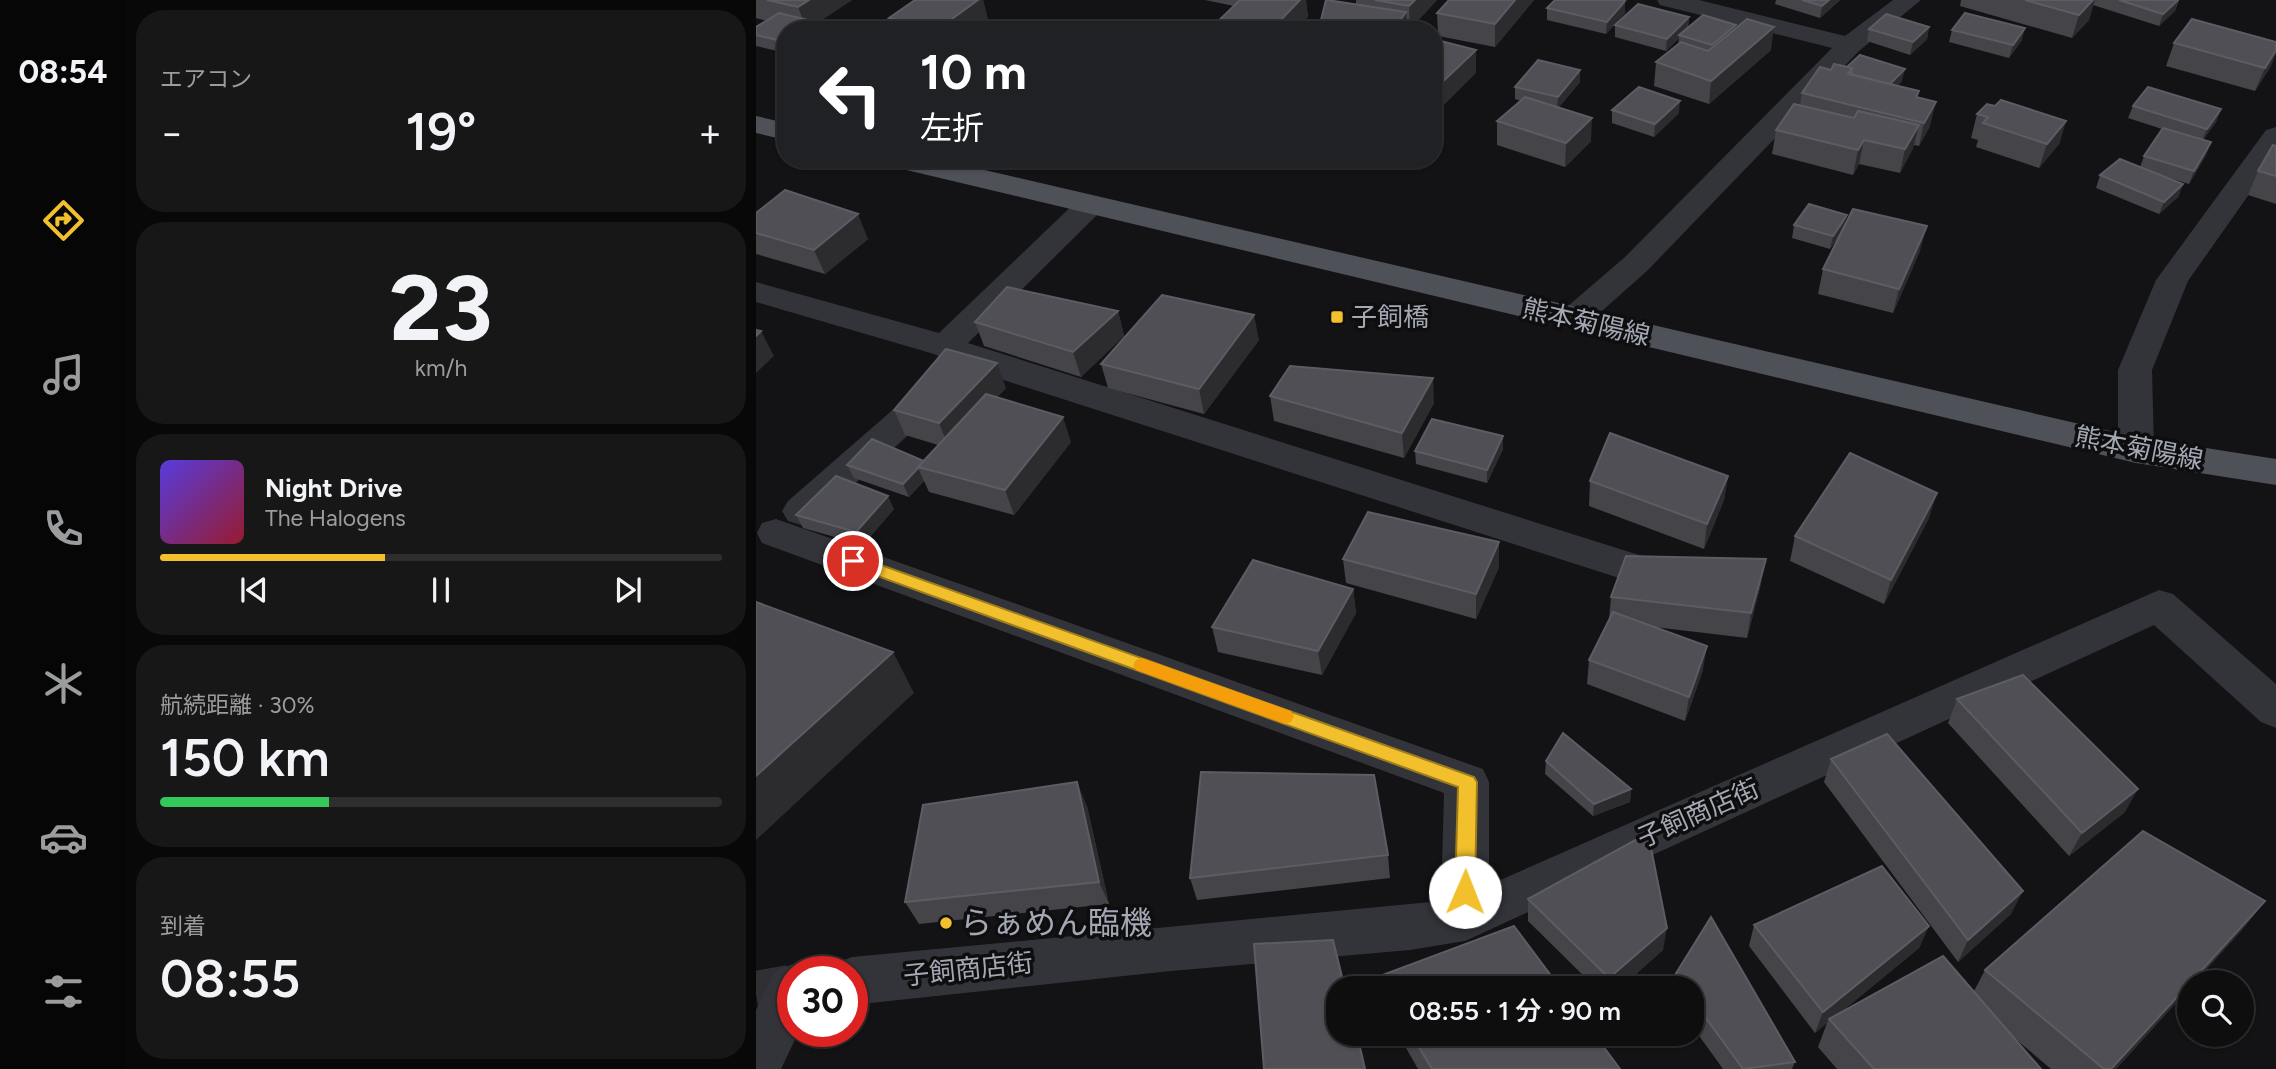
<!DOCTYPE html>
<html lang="ja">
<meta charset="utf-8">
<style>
:root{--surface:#0e0e0f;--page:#171718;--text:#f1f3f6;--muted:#9b9c9e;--line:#2e2e2f;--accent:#f2c02c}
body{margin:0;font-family:Figtree,"Noto Sans JP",sans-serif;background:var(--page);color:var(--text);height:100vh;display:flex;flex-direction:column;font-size:26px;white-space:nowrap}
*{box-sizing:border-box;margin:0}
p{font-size:23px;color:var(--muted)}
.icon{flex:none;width:38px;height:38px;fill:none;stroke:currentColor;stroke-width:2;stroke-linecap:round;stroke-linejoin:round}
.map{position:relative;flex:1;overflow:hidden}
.drawer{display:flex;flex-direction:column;gap:10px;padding:10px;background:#080808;width:630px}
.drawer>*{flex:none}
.guide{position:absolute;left:21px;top:21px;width:665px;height:147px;border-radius:28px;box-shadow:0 2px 5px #0004,0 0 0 2px var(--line);background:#202124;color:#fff;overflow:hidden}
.fabs{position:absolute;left:1421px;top:970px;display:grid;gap:14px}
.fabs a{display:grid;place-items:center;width:77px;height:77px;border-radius:50%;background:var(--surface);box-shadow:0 2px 5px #0004,0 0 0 2px var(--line);font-size:35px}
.speed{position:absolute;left:21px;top:956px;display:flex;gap:14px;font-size:35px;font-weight:700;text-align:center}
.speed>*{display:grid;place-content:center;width:91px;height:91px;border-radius:50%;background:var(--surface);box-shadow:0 2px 5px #0004,0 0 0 2px var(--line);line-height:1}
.speed .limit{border:10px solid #d22;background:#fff;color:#111}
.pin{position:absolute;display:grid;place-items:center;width:60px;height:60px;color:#fff;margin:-30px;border:4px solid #fff;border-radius:50%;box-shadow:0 2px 7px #0007}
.me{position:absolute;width:77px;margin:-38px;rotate:1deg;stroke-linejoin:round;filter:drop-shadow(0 0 5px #0008)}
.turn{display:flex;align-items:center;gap:24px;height:147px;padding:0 28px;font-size:32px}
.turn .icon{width:91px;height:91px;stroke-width:2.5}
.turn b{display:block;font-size:49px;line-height:60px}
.big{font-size:52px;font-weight:600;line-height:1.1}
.drawer .card{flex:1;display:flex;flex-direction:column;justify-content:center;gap:10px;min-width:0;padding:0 24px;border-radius:28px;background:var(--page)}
.drawer .dial{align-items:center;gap:0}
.dial b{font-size:91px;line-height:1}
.song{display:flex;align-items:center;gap:21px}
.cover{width:84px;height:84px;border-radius:10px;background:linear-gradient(135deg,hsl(250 70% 55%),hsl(350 70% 35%))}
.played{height:7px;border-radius:4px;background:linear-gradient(90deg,var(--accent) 40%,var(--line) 40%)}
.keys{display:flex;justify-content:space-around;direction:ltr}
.heat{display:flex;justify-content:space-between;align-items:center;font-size:38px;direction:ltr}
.charge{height:10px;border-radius:5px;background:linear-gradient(90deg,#34c759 30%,var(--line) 0)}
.trip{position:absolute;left:570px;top:976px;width:378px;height:70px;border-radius:28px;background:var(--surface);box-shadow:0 2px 5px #0004,0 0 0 2px var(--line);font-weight:600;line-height:70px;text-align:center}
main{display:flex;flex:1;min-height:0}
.menu{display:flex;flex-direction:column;width:126px;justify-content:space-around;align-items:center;background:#060606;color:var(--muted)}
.menu .icon{width:49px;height:49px}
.menu .selected{color:var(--accent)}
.menu b{font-size:32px;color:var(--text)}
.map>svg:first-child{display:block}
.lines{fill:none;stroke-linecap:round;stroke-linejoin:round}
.minor-tunnel{stroke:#303034;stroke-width:46;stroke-dasharray:46 23;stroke-linecap:butt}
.minor{fill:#333439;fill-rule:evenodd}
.major{fill:#4f5158;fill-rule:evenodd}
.wall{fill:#444449}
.shaded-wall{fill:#2c2c2f}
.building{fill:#4f4f55;stroke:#5c5d64;stroke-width:2}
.route{fill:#f2c02c;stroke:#9d7d1d;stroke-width:2}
.slow{fill:#f59e0b}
.poi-dot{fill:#f2c02c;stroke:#0e0e0f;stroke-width:2.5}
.labels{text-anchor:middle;stroke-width:7;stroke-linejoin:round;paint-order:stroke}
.poi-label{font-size:26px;fill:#a4a8b5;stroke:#0e0e0f;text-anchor:start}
.street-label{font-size:26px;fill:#a4a8b5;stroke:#0e0e0f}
.near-poi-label{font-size:32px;fill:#a4a8b5;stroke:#0e0e0f;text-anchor:start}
</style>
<main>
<nav class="menu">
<b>08:54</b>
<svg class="icon selected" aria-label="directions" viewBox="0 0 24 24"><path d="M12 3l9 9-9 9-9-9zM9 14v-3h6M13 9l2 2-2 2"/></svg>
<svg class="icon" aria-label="music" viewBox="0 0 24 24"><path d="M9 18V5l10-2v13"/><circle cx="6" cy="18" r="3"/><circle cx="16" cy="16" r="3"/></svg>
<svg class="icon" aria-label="phone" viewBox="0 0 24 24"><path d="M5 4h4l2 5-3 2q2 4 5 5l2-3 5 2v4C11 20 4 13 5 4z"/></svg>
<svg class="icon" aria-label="climate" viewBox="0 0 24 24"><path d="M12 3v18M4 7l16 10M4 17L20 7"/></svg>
<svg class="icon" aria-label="car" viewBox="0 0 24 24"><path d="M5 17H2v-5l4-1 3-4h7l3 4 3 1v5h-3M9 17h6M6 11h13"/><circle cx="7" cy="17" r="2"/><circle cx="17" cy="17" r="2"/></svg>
<svg class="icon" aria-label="filters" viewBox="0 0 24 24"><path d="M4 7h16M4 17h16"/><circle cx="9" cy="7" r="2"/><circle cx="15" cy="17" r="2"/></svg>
</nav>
<section class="drawer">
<div class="card"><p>エアコン</p>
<div class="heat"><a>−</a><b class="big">19°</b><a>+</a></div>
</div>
<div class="card dial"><b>23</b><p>km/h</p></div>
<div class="card">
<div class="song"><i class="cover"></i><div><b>Night Drive</b><p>The Halogens</p></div></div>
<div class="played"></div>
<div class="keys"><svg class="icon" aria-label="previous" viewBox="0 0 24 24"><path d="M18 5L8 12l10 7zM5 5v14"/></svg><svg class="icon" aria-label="pause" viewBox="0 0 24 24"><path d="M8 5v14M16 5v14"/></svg><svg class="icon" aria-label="next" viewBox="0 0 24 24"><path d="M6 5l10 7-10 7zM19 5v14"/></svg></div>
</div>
<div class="card"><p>航続距離 · 30%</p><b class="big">150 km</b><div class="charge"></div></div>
<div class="card"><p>到着</p><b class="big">08:55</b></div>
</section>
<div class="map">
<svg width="1520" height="1069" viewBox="0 0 1520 1069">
<rect width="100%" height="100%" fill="#131214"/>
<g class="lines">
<!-- minor-tunnel -->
<path class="minor-tunnel" d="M 0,994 L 34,988"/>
<!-- minor -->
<path class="minor" d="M 901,0 L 943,0 L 1089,36 L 1137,0 L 1165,0 L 1103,51 L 891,271 L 829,326 L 817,329 L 805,326 L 800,319 L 805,312 L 869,257 L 1076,48 L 904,5 Z
M 1520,127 L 1520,156 L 1432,281 L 1396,370 L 1398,450 L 1393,459 L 1380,463 L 1367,459 L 1362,450 L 1362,370 L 1400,280 L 1510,130 Z
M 334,196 L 345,199 L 349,205 L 345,211 L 212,343 L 902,561 L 908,571 L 902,581 L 888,586 L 204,366 L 178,354 L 0,302 L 0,282 L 183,333 L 323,199 Z
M 183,377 L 195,380 L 200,388 L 195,396 L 58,521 L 45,525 L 32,521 L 26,511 L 32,501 L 171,380 Z
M 20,519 L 727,769 L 733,782 L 733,885 L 1403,590 L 1417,594 L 1520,684 L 1520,728 L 1505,722 L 1398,625 L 709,941 L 654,950 L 415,971 L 96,1005 L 96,971 L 75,971 L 78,964 L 96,957 L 685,901 L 688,793 L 6,543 L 1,533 L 6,523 Z
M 37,964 L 55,971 L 37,971 L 37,1031 L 43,1031 L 25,1069 L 0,1069 L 0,1010 L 19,971 Z"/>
<!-- major -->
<path class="major" d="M 0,116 L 30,123 L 30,140 L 0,133 Z
M 128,159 L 181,159 L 1380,437 L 1520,459 L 1520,485 L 1380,463 L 142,168 L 132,165 Z"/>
</g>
<!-- wall -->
<path class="wall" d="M 0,0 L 96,0 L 62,22 L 30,30 L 30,53 L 0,46 L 0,27 L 11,21 L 0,18 Z
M 159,0 L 227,0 L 232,20 L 219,30 L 137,30 L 133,18 Z
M 449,0 L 550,0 L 552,17 L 478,6 Z
M 600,0 L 681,0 L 654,29 L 565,30 L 564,24 L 600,4 Z
M 693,0 L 778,0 L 739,47 L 682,36 L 681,13 Z
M 1020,0 L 1084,0 L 1064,18 L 1019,4 Z
M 1205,0 L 1423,0 L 1419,11 L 1403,26 L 1337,5 L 1333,20 L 1316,38 L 1204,6 Z
M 791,8 L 869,13 L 850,34 L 791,20 Z
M 933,17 L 932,28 L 979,28 L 1015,50 L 953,104 L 898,86 L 900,62 L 922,45 L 923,38 L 910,51 L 859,37 L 859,25 Z
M 1173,27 L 1171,39 L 1154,55 L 1111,41 L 1113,29 Z
M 1196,30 L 1266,40 L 1253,58 L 1193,42 Z
M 1418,43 L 1515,66 L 1499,91 L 1410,66 Z
M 1075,70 L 1146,81 L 1141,86 L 1162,98 L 1174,126 L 1163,146 L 1158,145 L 1144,173 L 1103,164 L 1097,175 L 1016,154 L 1020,130 L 1044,105 L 1046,93 Z
M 824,82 L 803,107 L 835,141 L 809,167 L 741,145 L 741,121 L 765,101 L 759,99 L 759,87 Z
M 1239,106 L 1310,121 L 1303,144 L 1283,168 L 1220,147 L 1222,140 L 1215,138 L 1221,114 Z
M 1377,106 L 1465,109 L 1460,122 L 1447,140 L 1455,142 L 1450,155 L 1433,184 L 1407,176 L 1427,184 L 1422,197 L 1403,214 L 1340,188 L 1344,175 L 1384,167 L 1388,156 L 1406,129 L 1372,118 Z
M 856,110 L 923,113 L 898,137 L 856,123 Z
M 1520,146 L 1520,204 L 1492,195 L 1502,171 Z
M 397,159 L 454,159 L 445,169 Z
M 0,213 L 112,239 L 69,274 L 0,254 Z
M 1038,225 L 1089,225 L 1164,251 L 1137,313 L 1062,294 L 1067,269 L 1085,233 L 1074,249 L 1036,238 Z
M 362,311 L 368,336 L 325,377 L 228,346 L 219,322 Z
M 503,340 L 448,414 L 352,388 L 345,364 Z
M 250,388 L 241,397 L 315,442 L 258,515 L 173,492 L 168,481 L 153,497 L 98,478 L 91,465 L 168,461 L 182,445 L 149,435 L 138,410 Z
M 514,396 L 678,403 L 648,458 L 518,421 Z
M 747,436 L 747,449 L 731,483 L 660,464 L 659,451 Z
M 972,476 L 968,500 L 948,549 L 833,506 L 834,481 Z
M 138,509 L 107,545 L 47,528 L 40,515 Z
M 1173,518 L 1128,604 L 1034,561 L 1039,536 Z
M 587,559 L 743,567 L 720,619 L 590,583 Z
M 1005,584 L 991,638 L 898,627 L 947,670 L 929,721 L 831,684 L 833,660 L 853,619 L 855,597 Z
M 597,589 L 600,613 L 566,675 L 462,652 L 456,627 Z
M 1201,699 L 1369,812 L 1313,856 L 1192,723 Z
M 1075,759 L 1255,914 L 1202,962 L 1068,782 Z
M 790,761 L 875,789 L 874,802 L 837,816 L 789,774 Z
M 331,806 L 353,904 L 163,924 L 149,902 Z
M 632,855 L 634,878 L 441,900 L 434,878 Z
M 772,899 L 907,950 L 863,989 L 841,989 L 772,921 Z
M 1509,901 L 1485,931 L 1360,1069 L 1295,1069 L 1256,1036 L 1285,1069 L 1081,1069 L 1062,1047 L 1071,1023 L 1059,1033 L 993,946 L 998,925 L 1173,926 L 1163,948 L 1084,1013 L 1218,991 L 1229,970 Z
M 919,975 L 1039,1062 L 1036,1069 L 967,1069 L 936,1026 L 936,989 L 916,989 Z
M 621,977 L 805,989 L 622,989 Z
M 642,1034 L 838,1034 L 864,1069 L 662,1069 Z"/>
<!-- shaded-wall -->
<path class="shaded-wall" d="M 53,0 L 96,0 L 51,30 L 42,7 Z
M 222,0 L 227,0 L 232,20 L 219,30 L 183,30 L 182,29 Z
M 544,0 L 550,0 L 552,17 L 540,30 L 515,30 Z
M 659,0 L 681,0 L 654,29 L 653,6 Z
M 759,0 L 778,0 L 739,47 L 739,24 Z
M 1073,0 L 1084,0 L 1064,18 L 1066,6 Z
M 1337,0 L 1339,0 L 1333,20 L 1316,38 L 1323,15 Z
M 1422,0 L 1419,11 L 1403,26 L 1407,14 Z
M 869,1 L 869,13 L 850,34 L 851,22 Z
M 650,12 L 652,30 L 637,30 Z
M 933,17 L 931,29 L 923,35 L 923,38 L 910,51 L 911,39 Z
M 68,24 L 70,30 L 59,30 Z
M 980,25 L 978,37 L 955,58 L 956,45 Z
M 1018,27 L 1015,50 L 953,104 L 955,81 Z
M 1173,27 L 1171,39 L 1154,55 L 1157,42 Z
M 1269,28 L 1266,40 L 1253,58 L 1257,45 Z
M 720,50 L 720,73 L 677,116 L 677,91 Z
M 1520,50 L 1520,54 L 1515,66 L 1499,91 L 1509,68 Z
M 1149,69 L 1146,81 L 1130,98 L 1133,86 Z
M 824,70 L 824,82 L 801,109 L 802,97 Z
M 924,101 L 923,113 L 898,137 L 899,124 Z
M 1180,102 L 1174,126 L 1163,146 L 1168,123 Z
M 1465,109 L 1460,122 L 1446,141 L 1451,129 Z
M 836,118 L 835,141 L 809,167 L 810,143 Z
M 1310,121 L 1303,144 L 1283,168 L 1291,144 Z
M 1163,125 L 1157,149 L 1144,173 L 1149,149 Z
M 1108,140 L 1103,164 L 1097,175 L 1102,150 Z
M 1455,142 L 1450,155 L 1433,184 L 1438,171 Z
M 443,159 L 454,159 L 445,169 Z
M 1427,184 L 1422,197 L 1403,214 L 1408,202 Z
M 102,214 L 112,239 L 69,274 L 58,250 Z
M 1091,215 L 1088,227 L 1074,249 L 1077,236 Z
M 1171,226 L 1164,251 L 1137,313 L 1143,289 Z
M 362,311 L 368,336 L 325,377 L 317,352 Z
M 498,315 L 503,340 L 448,414 L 443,389 Z
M 5,331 L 18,356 L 0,373 L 0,336 Z
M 241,363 L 250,388 L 193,448 L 183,423 Z
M 677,378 L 678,403 L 648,458 L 646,433 Z
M 307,417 L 315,442 L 258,515 L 249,490 Z
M 747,436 L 747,449 L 731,483 L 731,470 Z
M 162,468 L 168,481 L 153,497 L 147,484 Z
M 972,476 L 968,500 L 948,549 L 951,524 Z
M 1181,493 L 1173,518 L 1128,604 L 1135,580 Z
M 132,496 L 138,509 L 107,545 L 100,532 Z
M 743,542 L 743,567 L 720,619 L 720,594 Z
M 1010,559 L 1005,584 L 991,638 L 995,613 Z
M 597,589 L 600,613 L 566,675 L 562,651 Z
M 951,646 L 947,670 L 929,721 L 933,697 Z
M 137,652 L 158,693 L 0,840 L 0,776 Z
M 321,782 L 331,806 L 353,904 L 343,882 Z
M 875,789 L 874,802 L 837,816 L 838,804 Z
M 1382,789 L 1369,812 L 1313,856 L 1326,833 Z
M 1267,891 L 1255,914 L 1202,962 L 1212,940 Z
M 1509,901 L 1485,931 L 1439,982 L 1435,982 Z
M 1173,926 L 1163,948 L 1074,1021 L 1073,1019 L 1071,1023 L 1059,1033 L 1067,1012 Z
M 911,928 L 907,950 L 863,989 L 852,989 L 853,978 Z
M 1433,984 L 1433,988 L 1360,1069 L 1355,1069 Z"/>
<!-- building -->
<path class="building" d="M 11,0 L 53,0 L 42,7 Z
M 159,0 L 222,0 L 182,29 L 133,18 Z
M 484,0 L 544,0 L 515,30 L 453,30 Z
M 570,0 L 571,0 L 650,12 L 637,30 L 601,30 L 564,24 Z
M 619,0 L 659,0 L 653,6 Z
M 693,0 L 759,0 L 739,24 L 681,13 Z
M 799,0 L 865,0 L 869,1 L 851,22 L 791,8 Z
M 1046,0 L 1073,0 L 1066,6 Z
M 1269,0 L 1337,0 L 1323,15 Z
M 1363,0 L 1422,0 L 1407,14 Z
M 882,4 L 933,17 L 911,39 L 859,25 Z
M 23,13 L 68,24 L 59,30 L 30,30 L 30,42 L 0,35 L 0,27 Z
M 1209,13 L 1269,28 L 1257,45 L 1196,30 Z
M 1130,14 L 1173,27 L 1157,42 L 1113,29 Z
M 947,15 L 980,25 L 956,45 L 923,35 Z
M 991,19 L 1018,27 L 955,81 L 900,62 L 925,42 L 952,51 Z
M 1436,19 L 1520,42 L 1520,50 L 1509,68 L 1418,43 Z
M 677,39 L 720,50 L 677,91 Z
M 1104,55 L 1149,69 L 1134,84 L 1095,74 L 1096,68 L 1091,67 Z
M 782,60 L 824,70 L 802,97 L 759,87 Z
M 1078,64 L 1096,68 L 1092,74 L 1163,91 L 1160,97 L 1180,102 L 1168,123 L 1046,93 L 1064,67 L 1075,70 Z
M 883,87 L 924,101 L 899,124 L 856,110 Z
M 1392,87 L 1465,109 L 1451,129 L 1377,106 Z
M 769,97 L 836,118 L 810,143 L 741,121 Z
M 1245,100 L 1310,121 L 1291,144 L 1227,123 L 1232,117 L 1221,114 L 1231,104 L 1239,106 Z
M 1038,104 L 1098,118 L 1102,111 L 1163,125 L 1149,149 L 1108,140 L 1102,150 L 1020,130 Z
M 1407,128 L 1455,142 L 1438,171 L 1388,156 Z
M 1517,145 L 1520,146 L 1520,176 L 1502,171 Z
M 1364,159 L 1427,184 L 1408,202 L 1344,175 Z
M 29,190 L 102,214 L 58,250 L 0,233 L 0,213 Z
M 1053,204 L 1091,215 L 1077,236 L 1038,225 Z
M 1097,209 L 1171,226 L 1143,289 L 1067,269 Z
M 251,287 L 362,311 L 317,352 L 219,322 Z
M 406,295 L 498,315 L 443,389 L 345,364 Z
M 0,330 L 5,331 L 0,336 Z
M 190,349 L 241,363 L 183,423 L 138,410 Z
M 534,366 L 677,378 L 646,433 L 514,396 Z
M 230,394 L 307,417 L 249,490 L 162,467 Z
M 676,419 L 747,436 L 731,470 L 659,451 Z
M 854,433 L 972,476 L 951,524 L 834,481 Z
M 116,439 L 168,461 L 162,467 L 162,468 L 147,484 L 91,465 Z
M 1094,453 L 1181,493 L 1135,580 L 1039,536 Z
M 80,476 L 132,496 L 100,532 L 40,515 Z
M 612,512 L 743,542 L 720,594 L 587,559 Z
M 870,556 L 1010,559 L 995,613 L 855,597 Z
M 497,560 L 597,589 L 562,651 L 456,627 Z
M 0,602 L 137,652 L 0,776 Z
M 857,612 L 951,646 L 933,697 L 833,660 Z
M 1267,675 L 1382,789 L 1326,833 L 1201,699 Z
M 807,733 L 875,789 L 838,804 L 790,761 Z
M 1131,734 L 1267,891 L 1212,940 L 1075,759 Z
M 445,772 L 618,775 L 632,855 L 434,878 Z
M 321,782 L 343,882 L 149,902 L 167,805 Z
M 1387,831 L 1509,901 L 1435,982 L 1433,982 L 1433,984 L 1355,1069 L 1348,1069 L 1229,970 Z
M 892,833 L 911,928 L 853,978 L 772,899 Z
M 1126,866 L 1173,926 L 1067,1012 L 998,925 Z
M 955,917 L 1039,1062 L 987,1069 L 936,999 L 936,989 L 929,989 L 919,975 Z
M 758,926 L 805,989 L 627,989 L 621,977 Z
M 577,940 L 589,989 L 583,989 L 583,1034 L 601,1034 L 609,1069 L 508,1069 L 498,944 Z
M 1187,956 L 1285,1069 L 1118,1069 L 1073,1019 Z
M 655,1034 L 838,1034 L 864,1069 L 676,1069 Z"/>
<!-- route -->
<path class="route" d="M 97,555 L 718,777 L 721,782 L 719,892 L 716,898 L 709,901 L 702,898 L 699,892 L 702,787 L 91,565 L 89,561 L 91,557 Z"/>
<!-- slow -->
<path class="slow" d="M 386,658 L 535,711 L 538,716 L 535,722 L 529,724 L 380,670 L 377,665 L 380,660 Z"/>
<!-- markers -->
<g class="poi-dot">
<rect x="574" y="310" width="14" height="14" rx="3.5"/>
<circle cx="190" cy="923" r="7"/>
</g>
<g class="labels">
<!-- poi labels -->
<g class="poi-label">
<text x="595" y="326">子飼橋</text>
</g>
<!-- street labels -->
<g class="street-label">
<text transform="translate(830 322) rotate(13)" y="9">熊本菊陽線</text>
<text transform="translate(1383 448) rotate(11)" y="9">熊本菊陽線</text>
<text transform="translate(942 813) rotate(-24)" y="9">子飼商店街</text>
<text transform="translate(212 969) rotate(-6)" y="9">子飼商店街</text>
</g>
<!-- near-poi labels -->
<g class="near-poi-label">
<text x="204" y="934">らぁめん臨機</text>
</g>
</g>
</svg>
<div class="fabs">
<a><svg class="icon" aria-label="search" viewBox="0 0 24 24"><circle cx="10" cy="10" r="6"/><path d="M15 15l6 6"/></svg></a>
</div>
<div class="speed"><div class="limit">30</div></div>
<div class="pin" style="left:97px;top:561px;background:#d93025"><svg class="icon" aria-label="arrive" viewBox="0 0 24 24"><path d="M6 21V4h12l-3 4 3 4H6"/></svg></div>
<svg class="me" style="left:709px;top:892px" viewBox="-20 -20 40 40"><circle r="19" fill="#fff"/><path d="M0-13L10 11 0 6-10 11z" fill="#f2c02c"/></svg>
<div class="trip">08:55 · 1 分 · 90 m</div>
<div class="guide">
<div class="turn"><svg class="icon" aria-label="left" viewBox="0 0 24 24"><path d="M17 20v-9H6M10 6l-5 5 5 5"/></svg><div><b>10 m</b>左折</div></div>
</div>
</div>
</main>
